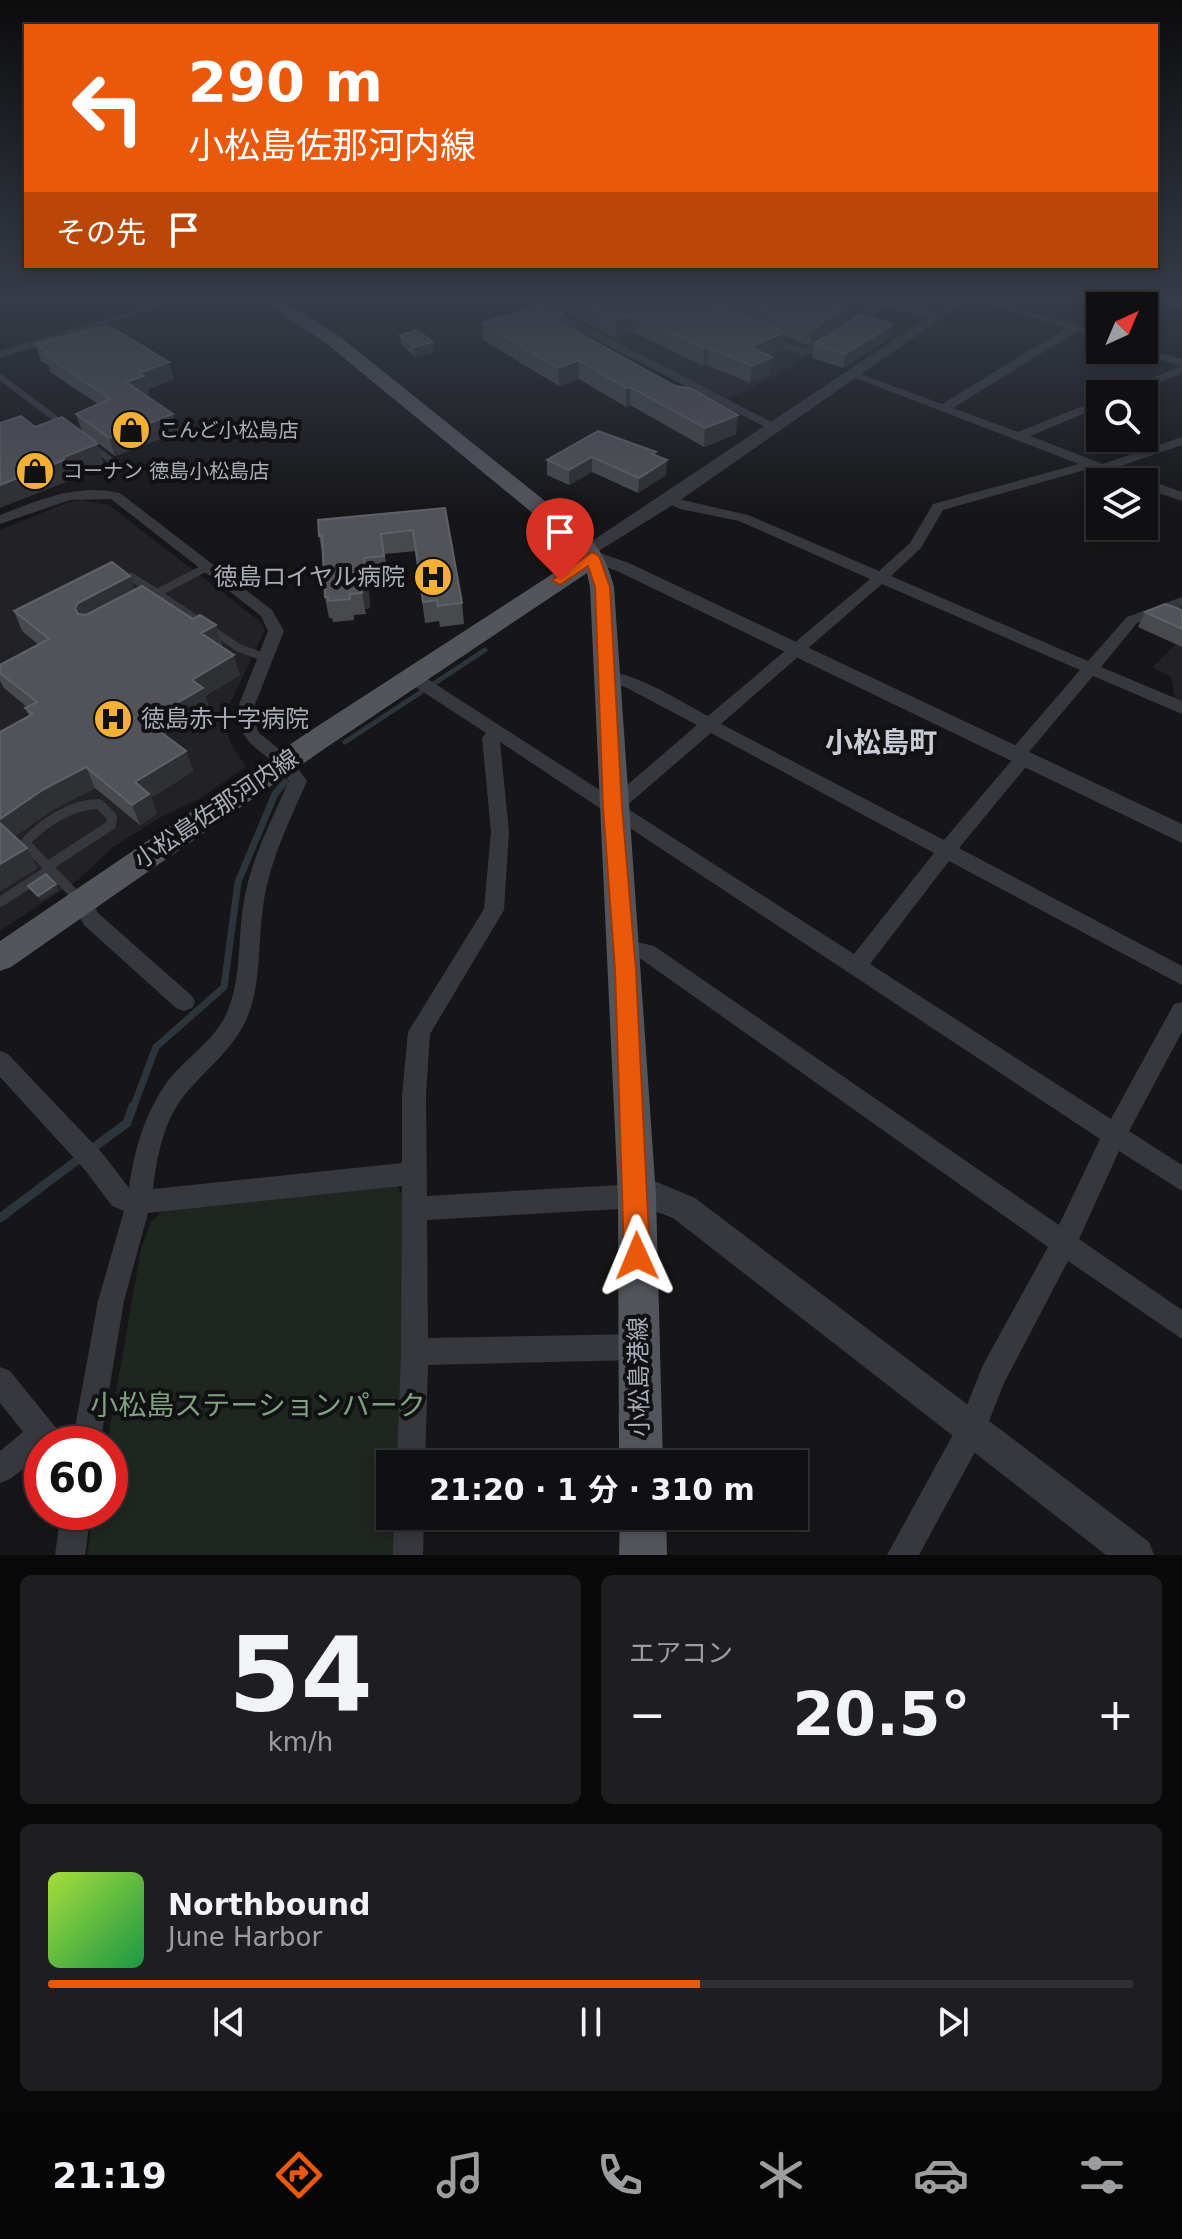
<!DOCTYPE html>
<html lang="ja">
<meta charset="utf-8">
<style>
:root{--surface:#101012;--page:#1e1e20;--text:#f1f3f6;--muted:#9c9d9f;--line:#303032;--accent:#ea580c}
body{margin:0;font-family:"DejaVu Sans","Noto Sans JP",sans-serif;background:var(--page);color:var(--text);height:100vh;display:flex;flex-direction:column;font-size:30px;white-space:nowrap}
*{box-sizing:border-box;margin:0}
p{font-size:26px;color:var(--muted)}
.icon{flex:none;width:44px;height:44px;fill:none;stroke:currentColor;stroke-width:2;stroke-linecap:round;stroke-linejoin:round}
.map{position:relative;height:1555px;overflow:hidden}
.side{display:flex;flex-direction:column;gap:20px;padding:20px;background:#09090a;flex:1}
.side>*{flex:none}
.hud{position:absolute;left:24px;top:24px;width:1134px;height:244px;border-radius:0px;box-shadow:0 4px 12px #0003,0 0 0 2px var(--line);background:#ea580c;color:#fff;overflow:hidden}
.needle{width:52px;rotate:44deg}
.buttons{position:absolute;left:1086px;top:292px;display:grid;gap:16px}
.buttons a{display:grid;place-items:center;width:72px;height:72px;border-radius:0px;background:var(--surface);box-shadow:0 4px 12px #0003,0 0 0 2px var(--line);font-size:40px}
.speed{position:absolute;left:24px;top:1426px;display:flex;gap:16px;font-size:40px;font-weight:700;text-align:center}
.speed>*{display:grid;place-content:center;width:104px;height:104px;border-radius:50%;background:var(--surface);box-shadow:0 4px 12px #0003,0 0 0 2px var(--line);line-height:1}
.speed .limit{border:12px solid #d22;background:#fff;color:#111}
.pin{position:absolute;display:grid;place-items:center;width:68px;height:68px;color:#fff;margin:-82px -34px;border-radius:50% 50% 50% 0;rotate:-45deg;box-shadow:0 0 8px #0007}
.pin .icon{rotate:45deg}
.me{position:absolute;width:88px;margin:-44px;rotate:359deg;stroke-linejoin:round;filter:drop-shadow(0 0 6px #0008)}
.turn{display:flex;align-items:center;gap:28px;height:168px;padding:0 32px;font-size:36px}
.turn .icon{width:104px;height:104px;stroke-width:2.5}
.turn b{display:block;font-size:56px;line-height:68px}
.then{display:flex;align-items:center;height:76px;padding:0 32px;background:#0003;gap:16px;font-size:30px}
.big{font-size:60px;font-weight:700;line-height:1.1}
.side .widget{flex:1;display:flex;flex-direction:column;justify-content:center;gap:12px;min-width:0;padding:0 28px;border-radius:12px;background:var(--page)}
.side .dial{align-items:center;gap:0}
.dial b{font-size:104px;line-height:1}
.song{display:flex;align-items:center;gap:24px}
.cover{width:96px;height:96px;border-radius:12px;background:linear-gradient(135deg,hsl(80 70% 55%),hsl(140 70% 35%))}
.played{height:8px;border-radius:4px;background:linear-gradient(90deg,var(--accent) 60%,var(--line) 60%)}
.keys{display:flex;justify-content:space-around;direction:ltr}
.heat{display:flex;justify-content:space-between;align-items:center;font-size:44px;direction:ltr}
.side .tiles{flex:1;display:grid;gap:20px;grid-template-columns:1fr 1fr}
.widget:last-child{grid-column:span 2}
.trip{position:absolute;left:376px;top:1450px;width:432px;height:80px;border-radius:0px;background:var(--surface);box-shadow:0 4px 12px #0003,0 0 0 2px var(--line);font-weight:700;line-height:80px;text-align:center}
.tabs{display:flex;height:128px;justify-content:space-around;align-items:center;background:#060607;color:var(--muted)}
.tabs .icon{width:56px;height:56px}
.tabs .selected{color:var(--accent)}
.tabs b{font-size:36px;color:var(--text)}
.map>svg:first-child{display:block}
.built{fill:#222225}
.green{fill:#1e261f}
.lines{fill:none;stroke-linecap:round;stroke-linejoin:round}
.stream-far2{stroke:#2c353c;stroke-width:5}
.stream-far1{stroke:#2c353c;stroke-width:7}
.stream{stroke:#2c353c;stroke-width:9}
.service-far2{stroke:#37383d;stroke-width:6}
.service-far1{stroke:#37383d;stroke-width:8}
.service{stroke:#37383d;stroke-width:10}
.minor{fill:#37383d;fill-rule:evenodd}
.tertiary{fill:#37383d;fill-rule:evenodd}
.primary{fill:#53555c;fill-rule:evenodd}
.wall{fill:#47494d}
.shaded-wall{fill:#2f3033}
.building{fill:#525359;stroke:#5f6168;stroke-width:2}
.route{fill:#ea580c;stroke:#983908;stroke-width:2}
.labels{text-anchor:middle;stroke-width:8;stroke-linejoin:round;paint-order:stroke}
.far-poi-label{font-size:20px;fill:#a8adb8;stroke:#111113;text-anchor:start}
.poi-label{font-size:24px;fill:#a8adb8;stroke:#111113;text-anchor:end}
.street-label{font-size:24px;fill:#a8adb8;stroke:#111113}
.quarter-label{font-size:28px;font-weight:bold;fill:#c9ccd4;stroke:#111113}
.near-park-label{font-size:28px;fill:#7fa381;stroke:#111113}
</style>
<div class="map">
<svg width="1182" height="1555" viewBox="0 0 1182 1555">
<rect width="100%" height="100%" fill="#161618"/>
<!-- built -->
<path class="built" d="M 577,299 L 900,299 L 933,308 L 919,318 L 881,306 L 780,374 L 726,400 L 550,310 Z
M 81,500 L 109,505 L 261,622 L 265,630 L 228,708 L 225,729 L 232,746 L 246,767 L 199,799 L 161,817 L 113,847 L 79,879 L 0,931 L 0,530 L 66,503 Z
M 1182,638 L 1182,701 L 1175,698 L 1171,677 L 1153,667 Z"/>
<!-- green -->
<path class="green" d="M 397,1186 L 405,1199 L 398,1464 L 390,1464 L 390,1516 L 397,1516 L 396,1555 L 87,1555 L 94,1512 L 110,1512 L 110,1444 L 107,1444 L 141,1249 L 151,1222 L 164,1210 Z"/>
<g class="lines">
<!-- stream-far2 -->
<path class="stream-far2" d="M 345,742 L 485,650"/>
<!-- stream-far1 -->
<path class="stream-far1" d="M 133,1108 L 156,1047 L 224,987 L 238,882 L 275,794 L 285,782"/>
<!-- stream -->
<path class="stream" d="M 89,1151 L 127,1123 L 133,1106
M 0,1218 L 80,1158"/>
<!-- service-far2 -->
<path class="service-far2" d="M 875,299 L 937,315
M 856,322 L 874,309 L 870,304 L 877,299
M 775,342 L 804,352 L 821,346
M 0,377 L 64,425
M 92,446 L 113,462"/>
<!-- service-far1 -->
<path class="service-far1" d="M 131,577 L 157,593 L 207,567
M 146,599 L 157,593 L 239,648 L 266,658"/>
<!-- service -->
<path class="service" d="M 48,866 L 111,825 L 112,817 L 99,804 C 72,804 42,823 25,843 L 79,899
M 0,902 L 51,869"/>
<!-- minor -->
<path class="minor" d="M 169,299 L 183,299 L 0,358 L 0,351 Z
M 498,299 L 542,303 L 781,427 L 771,430 L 535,308 Z
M 972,299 L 987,299 L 1100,332 L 1100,338 L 1076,332 L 953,408 L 1018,432 L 1100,399 L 1100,407 L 1030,436 L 1103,464 L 1182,437 L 1182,445 L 1115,468 L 1182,492 L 1182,501 L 1144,488 L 1144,482 L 1128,482 L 1092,468 L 943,510 L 921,548 L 891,576 L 1088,661 L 1127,617 L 1182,597 L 1182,607 L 1137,623 L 1101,667 L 1182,701 L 1182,714 L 1093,676 L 1028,753 L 1033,758 L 1030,762 L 959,848 L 1182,966 L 1182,985 L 949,861 L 870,964 L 1111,1119 L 1174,1004 L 1182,1002 L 1182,1032 L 1129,1131 L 1182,1165 L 1182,1191 L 1119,1151 L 1079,1239 L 1182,1310 L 1182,1339 L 1068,1261 L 1004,1383 L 982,1439 L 919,1555 L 887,1555 L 961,1420 L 983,1365 L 1048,1247 L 641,959 L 617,953 L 614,947 L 617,941 L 624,939 L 654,946 L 1059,1225 L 1100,1139 L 500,742 L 509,832 L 504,910 L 430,1034 L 426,1095 L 427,1196 L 637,1184 L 646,1188 L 649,1196 L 646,1204 L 637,1208 L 427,1220 L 428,1338 L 638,1334 L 648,1337 L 651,1347 L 648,1357 L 638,1360 L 428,1365 L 425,1464 L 397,1464 L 401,1352 L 402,1186 L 148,1213 L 124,1301 L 100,1444 L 72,1444 L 98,1301 L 124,1211 L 112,1206 L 85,1170 L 0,1077 L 0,1051 L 8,1054 L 103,1154 L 129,1188 C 134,1151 144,1116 165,1085 C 184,1058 216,1041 228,1010 C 241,978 238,941 243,907 C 249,862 271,822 289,781 C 272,751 242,752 236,712 L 268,631 L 261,616 L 111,499 L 70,500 L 0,524 L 0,515 C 39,500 77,483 120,493 L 272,610 L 284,631 L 252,712 L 258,732 L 291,759 L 307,781 C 289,822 269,862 263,907 C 258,941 261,978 250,1010 C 238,1047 206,1068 183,1097 C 163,1123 157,1157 153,1189 L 402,1163 L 402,1095 L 408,1032 L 484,909 L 491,832 L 482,738 L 486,733 L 408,682 L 406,678 L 408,674 L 420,674 L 612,798 L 697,725 L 625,687 L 601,681 L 599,677 L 601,673 C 629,667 682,703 708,716 L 870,579 L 739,521 L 680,509 L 665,502 L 665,496 L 748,515 L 879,571 L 910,543 L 933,504 L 1079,464 L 845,374 L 855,372 L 942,404 L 1066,328 ZM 882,584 L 1080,670 L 1011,750 L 1008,754 L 1013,759 L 944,840 L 721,724 ZM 711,733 L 934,853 L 854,954 L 625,807 Z
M 1151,299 L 1182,302 L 1182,308 L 1160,305 L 1157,319 L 1144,331 Z
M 1144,349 L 1182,359 L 1182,373 L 1132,394 L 1116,394 L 1180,366 L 1130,350 Z
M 81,893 L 88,895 L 98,913 L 192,996 L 195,1002 L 192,1008 L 184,1011 L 176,1008 L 84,925 L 71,901 L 74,895 Z
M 0,1367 L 10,1371 L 61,1434 L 65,1444 L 42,1444 L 42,1455 L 10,1479 L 0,1483 L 0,1451 L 23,1432 L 0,1403 Z
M 61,1512 L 91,1512 L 85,1555 L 55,1555 Z
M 394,1516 L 424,1516 L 423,1555 L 393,1555 Z"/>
<!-- tertiary -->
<path class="tertiary" d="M 955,299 L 969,299 L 676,503 L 597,552 L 629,563 L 1182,824 L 1182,843 L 617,571 L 586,560 L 580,549 Z
M 637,1181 L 657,1182 L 695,1198 L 1149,1542 L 1154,1555 L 1106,1555 L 673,1218 L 657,1212 L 626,1206 L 622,1196 L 626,1186 Z"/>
<!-- primary -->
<path class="primary" d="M 261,299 L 280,299 L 339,336 L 585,533 C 601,549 608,565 614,587 L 656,1196 L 663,1464 L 619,1464 L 618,1196 L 590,587 L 587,573 L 327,747 L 11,967 L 0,971 L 0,941 L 307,733 L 580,556 L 569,543 L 327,344 Z
M 620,1516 L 666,1516 L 667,1555 L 619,1555 Z"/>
</g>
<!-- wall -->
<path class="wall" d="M 563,299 L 865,299 L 845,314 L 843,323 L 810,346 L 784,336 L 783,350 L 768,356 L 772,357 L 770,375 L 750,383 L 707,365 L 703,366 L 633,332 L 616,338 L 564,311 L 564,324 L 736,434 L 704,447 L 630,405 L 626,407 L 579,379 L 559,386 L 483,340 L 482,323 L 563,308 Z
M 400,335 L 433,342 L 434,352 L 415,357 L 401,344 Z
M 890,338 L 843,368 L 812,358 L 814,344 Z
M 35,344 L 174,379 L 148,389 L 149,393 L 145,395 L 173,414 L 178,432 L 115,456 L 82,431 L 76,414 L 98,404 L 50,372 L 49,366 L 41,361 Z
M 598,431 L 656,456 L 666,475 L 638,493 L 592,472 L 569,485 L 547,475 L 547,460 Z
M 445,508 L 462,603 L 464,624 L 440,627 L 439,621 L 425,623 L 416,551 L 385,554 L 387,576 L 368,578 L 370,608 L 365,609 L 366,614 L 354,615 L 354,620 L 333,622 L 332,618 L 329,618 L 325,597 L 323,557 L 319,536 Z
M 135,589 L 193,619 L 216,625 L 222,645 L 220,646 L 240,675 L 205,696 L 209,708 L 164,735 L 186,751 L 193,771 L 151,798 L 157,814 L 140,825 L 95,788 L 54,809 L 15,836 L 38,868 L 0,891 L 29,716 L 25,708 L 27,707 L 4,688 L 0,681 L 0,665 L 39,645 L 22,631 L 14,611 Z
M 1182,610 L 1182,647 L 1138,627 L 1145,612 Z"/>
<!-- shaded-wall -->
<path class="shaded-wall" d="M 846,299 L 865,299 L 845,314 L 843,323 L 810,346 L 813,329 Z
M 564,309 L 565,327 L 558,321 Z
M 633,315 L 633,332 L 616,338 L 616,321 Z
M 893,324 L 890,338 L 843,368 L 845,354 Z
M 785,332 L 783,350 L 748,364 L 750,347 Z
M 433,342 L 434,352 L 415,357 L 414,347 Z
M 708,347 L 707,365 L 703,366 L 704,349 Z
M 772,357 L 770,375 L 750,383 L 752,366 Z
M 579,360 L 579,379 L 559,386 L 558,368 Z
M 169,362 L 174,379 L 148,389 L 149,393 L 131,400 L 126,382 L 139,373 Z
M 630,387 L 630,405 L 626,407 L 626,388 Z
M 173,414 L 178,432 L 115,456 L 109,438 Z
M 738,415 L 736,434 L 704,447 L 705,428 Z
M 97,444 L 104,464 L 72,476 L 71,480 L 0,508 L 0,485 L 64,457 Z
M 592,457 L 592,472 L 569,485 L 569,470 Z
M 667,460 L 666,475 L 638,493 L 639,478 Z
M 364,558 L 368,578 L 370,608 L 365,609 L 366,614 L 361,588 Z
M 130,576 L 137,596 L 83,628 L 75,608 L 78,603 Z
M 216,625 L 222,645 L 207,653 L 201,633 Z
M 234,655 L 240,675 L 205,696 L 209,708 L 153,742 L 146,721 L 192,680 Z
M 186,751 L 193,771 L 151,798 L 157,814 L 140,825 L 132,805 L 135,782 Z
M 86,767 L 95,788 L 54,809 L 8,841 L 0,825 L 0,819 L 44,789 Z
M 27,848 L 38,868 L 0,891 L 0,864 Z
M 56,884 L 59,890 L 41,901 L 38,896 Z"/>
<!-- building -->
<path class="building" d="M 572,299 L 702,299 L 785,332 L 750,347 L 772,357 L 752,366 L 708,347 L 704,349 L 633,315 L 616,321 Z
M 731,299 L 846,299 L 839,304 L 846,306 L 813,329 Z
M 549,302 L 564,309 L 558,321 L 675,386 L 690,388 L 738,415 L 705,428 L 630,387 L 626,388 L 579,360 L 558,368 L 482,323 Z
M 860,314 L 893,324 L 845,354 L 814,344 Z
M 108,325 L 169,362 L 139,373 L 144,376 L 126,382 L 173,414 L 109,438 L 76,414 L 110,399 L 45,355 L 49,353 L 35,344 Z
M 417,330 L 433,342 L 414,347 L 400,335 Z
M 21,416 L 35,427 L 62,417 L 96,442 L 97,444 L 64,457 L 64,460 L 0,485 L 0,423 Z
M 598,431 L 656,452 L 652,454 L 667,460 L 639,478 L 592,457 L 569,470 L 547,460 Z
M 445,508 L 462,603 L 438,606 L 437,600 L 423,602 L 413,530 L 381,534 L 384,556 L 364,558 L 367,587 L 361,588 L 362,593 L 350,594 L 350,599 L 328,601 L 328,597 L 325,597 L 322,536 L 319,536 L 318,520 Z
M 112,562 L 130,576 L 78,603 L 75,608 L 78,614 L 86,615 L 142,586 L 193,619 L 200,615 L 216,625 L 201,633 L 234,655 L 192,680 L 203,688 L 146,721 L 186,751 L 135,782 L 149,794 L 132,805 L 86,767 L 44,789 L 0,819 L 0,732 L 33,714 L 25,708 L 37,702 L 0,673 L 0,665 L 49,639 L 14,611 Z
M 1165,604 L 1182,610 L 1182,629 L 1145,612 Z
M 0,823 L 27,848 L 0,864 Z
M 46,874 L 56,884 L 38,896 L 28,886 Z"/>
<!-- sky -->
<linearGradient id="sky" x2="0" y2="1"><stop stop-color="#0c0c0d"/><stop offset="0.58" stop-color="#363c48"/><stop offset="1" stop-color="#363c48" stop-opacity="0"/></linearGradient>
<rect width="1182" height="516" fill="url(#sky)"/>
<!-- route -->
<path class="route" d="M 592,552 L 599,556 L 610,587 L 622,807 L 636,970 L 650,1256 L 647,1266 L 637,1269 L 628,1266 L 624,1256 L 615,970 L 603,807 L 595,587 L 588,566 L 560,585 L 552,580 Z"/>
<!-- icons -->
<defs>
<symbol id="shop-disc" viewBox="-11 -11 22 22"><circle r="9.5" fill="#f2b134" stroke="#111113"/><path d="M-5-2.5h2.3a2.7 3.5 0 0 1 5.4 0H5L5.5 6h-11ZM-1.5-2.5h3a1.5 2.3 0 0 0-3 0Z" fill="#111"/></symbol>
<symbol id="hospital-disc" viewBox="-11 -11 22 22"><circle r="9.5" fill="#f2b134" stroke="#111113"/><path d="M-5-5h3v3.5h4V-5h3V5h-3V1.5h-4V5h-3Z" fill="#111"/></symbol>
</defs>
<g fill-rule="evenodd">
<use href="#shop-disc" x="109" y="408" width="44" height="44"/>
<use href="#shop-disc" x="13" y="449" width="44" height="44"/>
<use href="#hospital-disc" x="411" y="555" width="44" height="44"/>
<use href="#hospital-disc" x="91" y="697" width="44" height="44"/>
</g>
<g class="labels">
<!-- far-poi labels -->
<g class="far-poi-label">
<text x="159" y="437">こんど小松島店</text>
<text x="63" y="478">コーナン 徳島小松島店</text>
</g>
<!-- poi labels -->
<g class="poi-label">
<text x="405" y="585">徳島ロイヤル病院</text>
<text x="141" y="727" text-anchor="start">徳島赤十字病院</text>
</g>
<!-- street labels -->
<g class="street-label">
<text transform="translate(216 809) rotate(-34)" y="8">小松島佐那河内線</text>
<text transform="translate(639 1377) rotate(-91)" y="8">小松島港線</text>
</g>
<!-- quarter labels -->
<g class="quarter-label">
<text x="881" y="752">小松島町</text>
</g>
<!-- near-park labels -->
<g class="near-park-label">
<text x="258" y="1415">小松島ステーションパーク</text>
</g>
</g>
</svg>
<div class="buttons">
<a><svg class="needle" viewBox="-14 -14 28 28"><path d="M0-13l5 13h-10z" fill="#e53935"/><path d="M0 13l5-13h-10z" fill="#9c9d9f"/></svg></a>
<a><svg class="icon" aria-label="search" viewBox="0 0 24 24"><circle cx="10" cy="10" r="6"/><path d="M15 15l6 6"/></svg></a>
<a><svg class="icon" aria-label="layers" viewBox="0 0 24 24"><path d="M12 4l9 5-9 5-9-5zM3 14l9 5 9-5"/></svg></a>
</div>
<div class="speed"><div class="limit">60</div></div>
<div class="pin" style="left:560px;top:580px;background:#d93025"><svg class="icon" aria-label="arrive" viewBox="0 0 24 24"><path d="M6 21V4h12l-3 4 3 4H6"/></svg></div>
<svg class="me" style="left:637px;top:1256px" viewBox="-20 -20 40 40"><path d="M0-17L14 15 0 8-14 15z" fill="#ea580c" stroke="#fff" stroke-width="4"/></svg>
<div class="trip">21:20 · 1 分 · 310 m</div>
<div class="hud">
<div class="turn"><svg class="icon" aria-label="left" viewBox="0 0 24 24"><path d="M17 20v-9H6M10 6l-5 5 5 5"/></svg><div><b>290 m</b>小松島佐那河内線</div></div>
<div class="then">その先<svg class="icon" aria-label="arrive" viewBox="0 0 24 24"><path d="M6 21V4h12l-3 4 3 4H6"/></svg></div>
</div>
</div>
<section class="side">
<div class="tiles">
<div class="widget dial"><b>54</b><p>km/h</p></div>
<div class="widget"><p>エアコン</p>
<div class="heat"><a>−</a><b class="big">20.5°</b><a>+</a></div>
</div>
<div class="widget">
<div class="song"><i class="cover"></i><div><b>Northbound</b><p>June Harbor</p></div></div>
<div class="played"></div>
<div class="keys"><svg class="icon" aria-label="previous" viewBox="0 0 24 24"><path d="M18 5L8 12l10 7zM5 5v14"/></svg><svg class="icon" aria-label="pause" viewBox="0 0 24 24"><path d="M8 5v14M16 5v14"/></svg><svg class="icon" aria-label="next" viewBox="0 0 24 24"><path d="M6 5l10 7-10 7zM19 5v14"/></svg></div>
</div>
</div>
</section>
<nav class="tabs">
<b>21:19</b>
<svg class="icon selected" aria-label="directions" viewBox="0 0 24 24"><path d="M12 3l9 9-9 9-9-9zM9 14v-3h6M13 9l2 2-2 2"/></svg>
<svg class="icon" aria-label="music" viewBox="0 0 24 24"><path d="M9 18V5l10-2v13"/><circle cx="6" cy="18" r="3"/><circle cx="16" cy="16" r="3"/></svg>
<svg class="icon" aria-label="phone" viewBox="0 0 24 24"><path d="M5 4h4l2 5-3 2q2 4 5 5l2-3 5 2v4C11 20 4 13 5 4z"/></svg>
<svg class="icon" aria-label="climate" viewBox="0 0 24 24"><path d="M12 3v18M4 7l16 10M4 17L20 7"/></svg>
<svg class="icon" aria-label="car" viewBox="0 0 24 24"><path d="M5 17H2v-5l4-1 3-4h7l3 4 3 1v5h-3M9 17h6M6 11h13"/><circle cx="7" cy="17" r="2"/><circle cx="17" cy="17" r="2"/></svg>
<svg class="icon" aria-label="filters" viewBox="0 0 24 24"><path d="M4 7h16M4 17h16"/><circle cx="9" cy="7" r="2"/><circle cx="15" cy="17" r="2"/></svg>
</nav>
